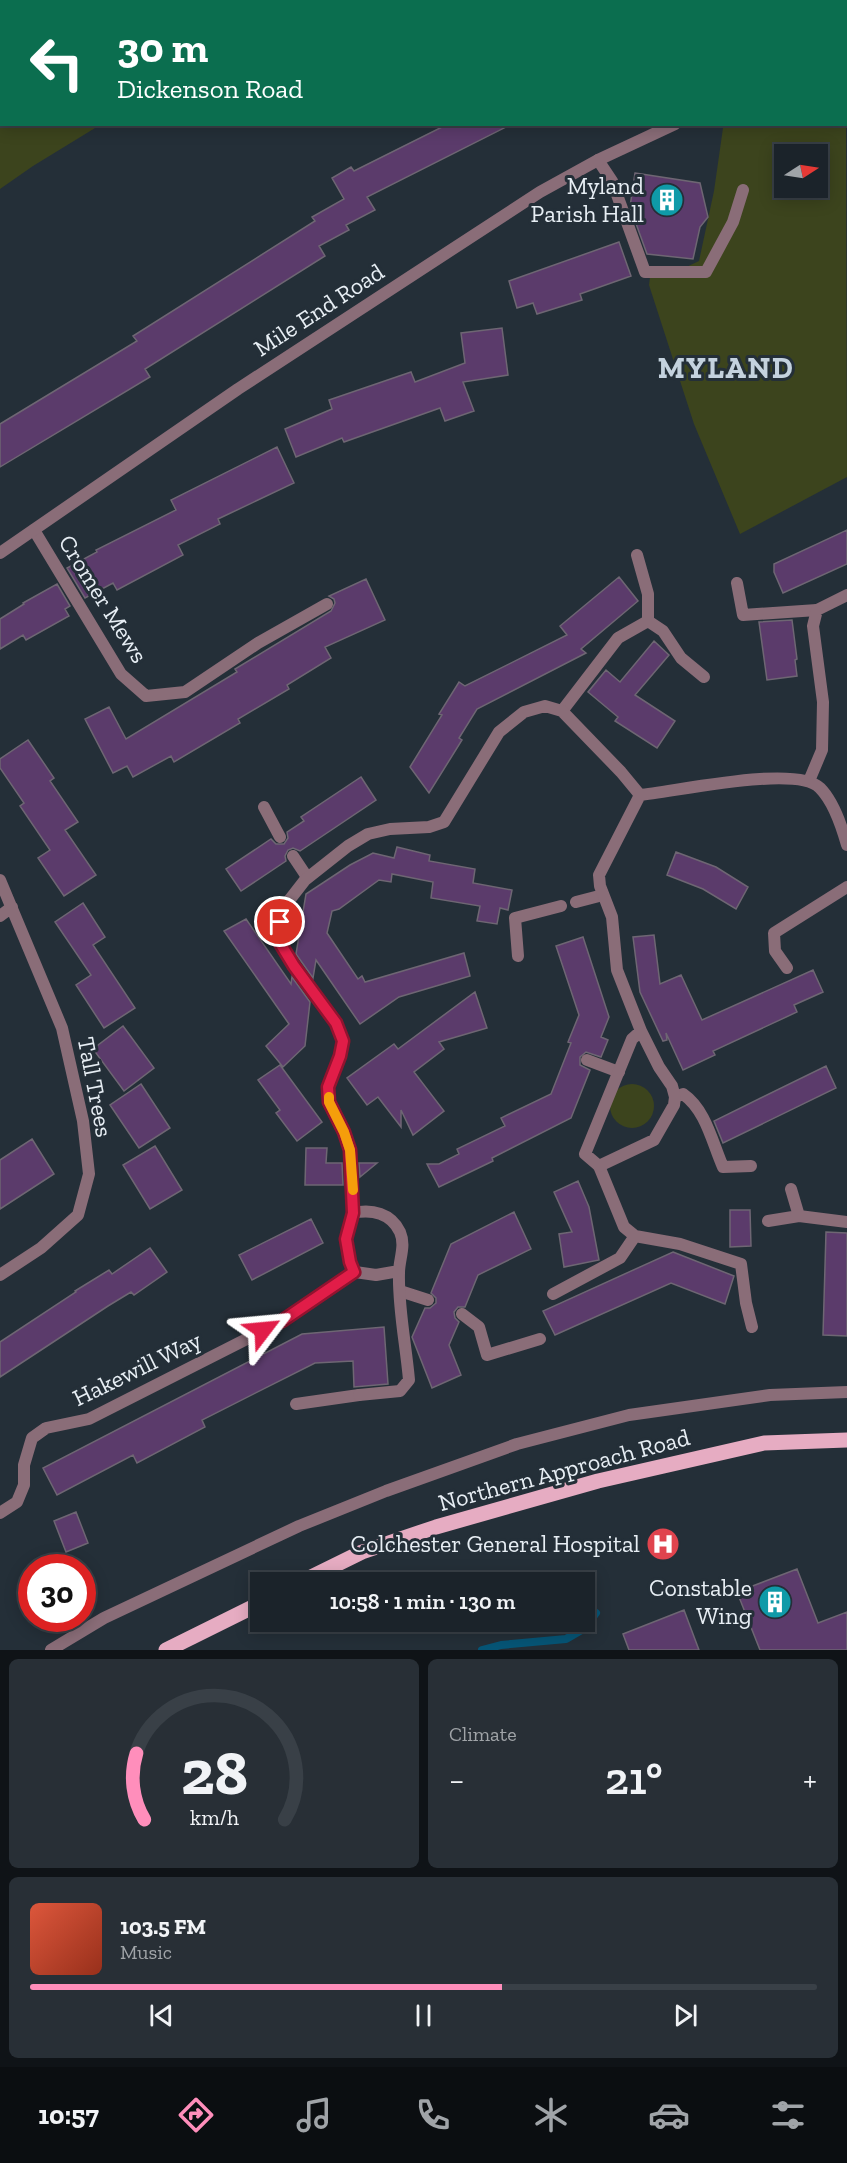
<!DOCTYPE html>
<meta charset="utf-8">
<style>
:root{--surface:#1b232a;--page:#282f36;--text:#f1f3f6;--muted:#a0a4a8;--line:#394047;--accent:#ff8ebb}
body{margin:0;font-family:"Zilla Slab",serif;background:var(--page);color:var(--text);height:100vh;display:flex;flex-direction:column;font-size:22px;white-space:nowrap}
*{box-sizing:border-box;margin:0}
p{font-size:20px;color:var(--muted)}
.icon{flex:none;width:33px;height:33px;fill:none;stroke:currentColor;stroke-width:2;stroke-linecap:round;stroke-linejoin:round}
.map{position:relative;height:1650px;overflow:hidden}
.side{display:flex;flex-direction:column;gap:9px;padding:9px;background:#0f1317;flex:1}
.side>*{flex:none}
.hud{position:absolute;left:0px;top:0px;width:848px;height:126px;box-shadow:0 3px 15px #0003,0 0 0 2px var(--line);background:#0b6e4f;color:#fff;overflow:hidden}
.needle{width:39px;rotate:78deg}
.fabs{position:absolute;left:774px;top:144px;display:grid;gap:12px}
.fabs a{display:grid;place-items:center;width:54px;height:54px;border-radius:0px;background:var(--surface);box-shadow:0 3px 15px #0003,0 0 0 2px var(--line);font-size:30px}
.speed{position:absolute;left:18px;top:1554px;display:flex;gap:12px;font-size:30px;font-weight:700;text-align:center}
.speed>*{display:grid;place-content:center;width:78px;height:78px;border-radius:50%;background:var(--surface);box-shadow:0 3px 15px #0003,0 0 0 2px var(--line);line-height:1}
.speed .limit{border:9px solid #d22;background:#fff;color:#111}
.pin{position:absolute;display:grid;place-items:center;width:51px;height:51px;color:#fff;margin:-26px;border:3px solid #fff;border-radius:50%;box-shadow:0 2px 6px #0007}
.me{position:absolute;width:66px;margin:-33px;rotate:61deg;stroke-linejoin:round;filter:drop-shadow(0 0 4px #0008)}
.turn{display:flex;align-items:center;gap:21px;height:126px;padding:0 18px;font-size:27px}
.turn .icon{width:78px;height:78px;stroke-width:2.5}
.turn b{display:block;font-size:42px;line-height:51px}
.big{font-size:45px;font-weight:600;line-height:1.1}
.side .tile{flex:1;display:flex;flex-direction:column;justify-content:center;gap:9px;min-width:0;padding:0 21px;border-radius:9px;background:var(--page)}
.side .dial{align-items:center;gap:0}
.dial svg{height:156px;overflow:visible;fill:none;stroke:var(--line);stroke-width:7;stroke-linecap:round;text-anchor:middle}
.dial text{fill:var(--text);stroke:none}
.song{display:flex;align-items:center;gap:18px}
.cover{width:72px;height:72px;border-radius:9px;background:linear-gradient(135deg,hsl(10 70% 55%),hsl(10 70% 35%))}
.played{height:6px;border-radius:3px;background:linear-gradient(90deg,var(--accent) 60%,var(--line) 60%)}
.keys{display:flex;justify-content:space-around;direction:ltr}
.heat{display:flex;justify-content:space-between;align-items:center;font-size:33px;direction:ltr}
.side .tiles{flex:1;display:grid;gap:9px;grid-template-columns:1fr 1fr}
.tile:last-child{grid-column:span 2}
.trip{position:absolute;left:250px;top:1572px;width:345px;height:60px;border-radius:0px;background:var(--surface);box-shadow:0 3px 15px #0003,0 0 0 2px var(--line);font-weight:600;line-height:60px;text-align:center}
.dock{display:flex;height:96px;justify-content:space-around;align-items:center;background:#0b0e11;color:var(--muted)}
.dock .icon{width:42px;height:42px}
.dock .on{color:var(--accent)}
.dock b{font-size:27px;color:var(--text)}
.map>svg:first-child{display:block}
.green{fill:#3c441d;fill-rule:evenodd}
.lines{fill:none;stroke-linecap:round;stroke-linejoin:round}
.stream{stroke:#065576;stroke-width:8}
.building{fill:#5b3b6b;stroke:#6e6673;stroke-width:1.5}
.service{stroke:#8a6d78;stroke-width:12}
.minor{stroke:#8a6d78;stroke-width:12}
.tertiary{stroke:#8a6d78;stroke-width:12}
.primary{stroke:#e6acc2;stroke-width:15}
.route-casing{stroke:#92132f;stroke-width:15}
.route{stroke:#e11d48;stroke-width:10}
.slow{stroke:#f59e0b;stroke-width:10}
.labels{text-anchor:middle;stroke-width:6;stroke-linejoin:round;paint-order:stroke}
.poi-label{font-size:24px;fill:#e7eef4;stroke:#242f38;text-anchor:end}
.street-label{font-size:24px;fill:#e7eef4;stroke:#242f38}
.district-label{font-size:30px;font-weight:bold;letter-spacing:1.5px;fill:#c4d2de;stroke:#242f38}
</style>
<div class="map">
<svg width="847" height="1650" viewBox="0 0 847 1650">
<rect width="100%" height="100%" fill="#242f38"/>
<!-- green -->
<path class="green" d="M 0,0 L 358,0 L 2,2 L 2,124 L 100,125 L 33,166 L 0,189 Z
M 846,115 L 847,477 L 740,534 L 694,424 L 649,285 L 651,269 L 680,270 L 699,261 L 714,191 L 723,128 L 751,124 L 846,124 ZM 784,154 L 818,154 L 818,188 L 784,188 Z
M610 1106a22 22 0 1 1 44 0a22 22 0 1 1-44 0Z"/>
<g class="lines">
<!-- stream -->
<path class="stream" d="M 482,1650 L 501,1645 L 566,1639 L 585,1628 L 596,1613"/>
</g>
<!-- building -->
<path class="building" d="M 448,124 L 512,124 L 367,197 L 375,210 L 346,225 L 349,230 L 319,246 L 325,256 L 145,369 L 150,377 L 0,467 L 0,424 L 137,341 L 133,336 L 315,221 L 312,217 L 344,199 L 332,178 L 351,167 L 354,171 Z
M 635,173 L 700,183 L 708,217 L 700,227 L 693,259 L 647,254 L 630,207 Z
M 619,242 L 631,276 L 580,294 L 582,300 L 537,314 L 533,303 L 517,308 L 509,281 Z
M 502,328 L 508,375 L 463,382 L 474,411 L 445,421 L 440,408 L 344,442 L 342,438 L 296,457 L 285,429 L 332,409 L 329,400 L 411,372 L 415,382 L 465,363 L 461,333 Z
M 277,447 L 294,483 L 218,519 L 220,524 L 178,545 L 183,555 L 117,590 L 113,583 L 85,598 L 67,568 L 97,552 L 96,550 L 176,510 L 171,500 Z
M 847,530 L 847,564 L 783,593 L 774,572 L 774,564 Z
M 619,577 L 638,601 L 581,649 L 586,653 L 477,709 L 459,738 L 462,740 L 429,793 L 410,767 L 442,715 L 439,714 L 459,682 L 465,686 L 567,635 L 560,626 Z
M 366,579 L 385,620 L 325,647 L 331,658 L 287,685 L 289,689 L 238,719 L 240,723 L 174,762 L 171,756 L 133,777 L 127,766 L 113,773 L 85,719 L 109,707 L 126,739 L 237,672 L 235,669 L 331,611 L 335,603 L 334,599 L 329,596 Z
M 57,584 L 70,606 L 65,609 L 69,616 L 26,640 L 23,635 L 0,649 L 0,619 L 24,604 L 23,603 Z
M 792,620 L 797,659 L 795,660 L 797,676 L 767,680 L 759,622 Z
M 654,641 L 669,655 L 635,695 L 675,721 L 657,748 L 615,721 L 618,717 L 588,692 L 606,670 L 620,682 Z
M 28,740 L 54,778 L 50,781 L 78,822 L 65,830 L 96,875 L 64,896 L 38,858 L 50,850 L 20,806 L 24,803 L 0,768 L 0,759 Z
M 361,777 L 376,800 L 300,851 L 293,848 L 288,850 L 285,856 L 286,861 L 241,891 L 226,869 L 271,839 L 276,844 L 284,844 L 288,838 L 287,832 L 304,821 L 301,817 Z
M 397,847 L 430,855 L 429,861 L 475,869 L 473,883 L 512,890 L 508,910 L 500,908 L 497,924 L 477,921 L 480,906 L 431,898 L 433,882 L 392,874 L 391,882 L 379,880 L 339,909 L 332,911 L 327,933 L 358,979 L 362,976 L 365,982 L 464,953 L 470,976 L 399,997 L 360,1024 L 316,960 L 313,978 L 296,954 L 306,894 L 350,865 L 373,853 L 394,858 Z
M 676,852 L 716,867 L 748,887 L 736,909 L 703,889 L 667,875 Z
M 83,903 L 105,937 L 93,945 L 135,1008 L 104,1028 L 76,985 L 91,975 L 55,922 Z
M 246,919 L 291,984 L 292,977 L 310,1002 L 305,1046 L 283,1067 L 266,1046 L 289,1024 L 224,931 Z
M 654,935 L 660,984 L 681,975 L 702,1020 L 813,970 L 823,992 L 794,1005 L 797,1012 L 713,1051 L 715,1055 L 683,1070 L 666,1033 L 667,1040 L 663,1041 L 640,992 L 633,937 Z
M 583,937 L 609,1017 L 601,1037 L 608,1040 L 601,1057 L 586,1052 L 580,1057 L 580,1065 L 590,1070 L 571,1118 L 492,1158 L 493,1161 L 439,1187 L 427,1164 L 439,1164 L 459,1154 L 457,1149 L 505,1126 L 501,1118 L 551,1094 L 571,1043 L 568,1042 L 579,1015 L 556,946 Z
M 475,992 L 487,1028 L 439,1042 L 444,1049 L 414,1072 L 444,1111 L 413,1135 L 401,1110 L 401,1127 L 378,1097 L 367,1105 L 347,1078 L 394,1044 L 398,1049 Z
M 123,1026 L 154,1068 L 124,1091 L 93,1049 Z
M 280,1065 L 322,1122 L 297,1141 L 276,1113 L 280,1110 L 258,1080 Z
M 826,1066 L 836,1088 L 723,1143 L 714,1121 Z
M 141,1084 L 170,1128 L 139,1148 L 110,1105 Z
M 32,1139 L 54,1174 L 0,1209 L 0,1160 Z
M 155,1146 L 182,1190 L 150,1209 L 123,1165 Z
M 306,1148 L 327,1148 L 326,1163 L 342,1163 L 343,1185 L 305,1185 Z
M 359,1163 L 377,1163 L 360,1177 Z
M 578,1181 L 589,1207 L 599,1260 L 564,1267 L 559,1234 L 572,1232 L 554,1192 Z
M 730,1210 L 750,1210 L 751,1246 L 730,1247 Z
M 514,1212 L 531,1249 L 478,1275 L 465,1307 L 458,1307 L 454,1312 L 455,1318 L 459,1322 L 449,1345 L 461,1375 L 432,1388 L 412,1337 L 425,1308 L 430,1308 L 436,1303 L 436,1298 L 431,1293 L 451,1244 Z
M 311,1219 L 323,1243 L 252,1280 L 239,1255 Z
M 826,1232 L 847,1233 L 847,1336 L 823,1335 Z
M 150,1248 L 167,1272 L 134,1295 L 131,1292 L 108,1306 L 0,1377 L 0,1342 L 76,1292 L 75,1291 L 109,1270 L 112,1274 Z
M 673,1252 L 734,1276 L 725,1304 L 671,1283 L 555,1335 L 543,1311 Z
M 384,1327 L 388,1384 L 354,1387 L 353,1361 L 315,1363 L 202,1420 L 205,1427 L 137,1463 L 133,1455 L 57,1495 L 43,1468 L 302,1334 Z
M 76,1512 L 88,1543 L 66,1552 L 54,1521 Z
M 797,1569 L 818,1623 L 847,1612 L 847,1650 L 760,1650 L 737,1592 Z
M 684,1610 L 699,1650 L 629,1650 L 623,1634 Z"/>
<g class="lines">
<!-- service -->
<path class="service" d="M 598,160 L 612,181 L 645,272 L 706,272 L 733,222 L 743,190
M 637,555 L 648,594 L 648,621
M 737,583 L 743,615 L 817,610
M 562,711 L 618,638 L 648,621 L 663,631 L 681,658 L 704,677
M 264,807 L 280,837
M 293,856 L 307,877
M 576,902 L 603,895
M 518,956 L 515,918 L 561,906
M 787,968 L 775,951 L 774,933 L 847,887
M 587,1060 L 619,1072
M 675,1097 L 683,1094 C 706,1110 712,1142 723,1167 L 751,1166
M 599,1166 L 624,1227 L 635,1236 L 680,1244 L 741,1264 L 746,1303 L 752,1327
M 791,1189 L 799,1216
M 768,1221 L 799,1216 L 847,1222
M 400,1291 L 428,1300
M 553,1294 L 620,1258 L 635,1236
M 462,1314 L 479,1327 L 487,1355 L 540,1339
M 296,1404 L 359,1395
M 51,1650 L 104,1618 L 299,1526 L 386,1491 L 517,1444 L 629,1415 L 770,1395 L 847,1392"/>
<!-- minor -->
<path class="minor" d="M 771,0 L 772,2
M 34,530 L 121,674 L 146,696 L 185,692 L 258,643 L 327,604
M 809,781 L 822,750 L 823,702 L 813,626 L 817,610 L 847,595
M 640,795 L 599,875 L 600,886 L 612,917 L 617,970 L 641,1031 L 632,1039 L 585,1154 L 599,1166 L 654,1140 L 674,1105 L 675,1097 L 672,1086 L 659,1067 L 641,1031
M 0,880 L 62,1028 L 83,1121 L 89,1174 L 78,1215 L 41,1248 L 0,1275
M 0,916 L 12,907
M 353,1213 C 372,1209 391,1213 400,1232 C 406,1246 399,1259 399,1273 C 398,1308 406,1345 409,1380 L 400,1391 L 359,1395
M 355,1272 L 350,1262 L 346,1239 L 353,1213 L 350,1150 L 344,1132 L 329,1102 L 328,1087 L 340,1056 L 343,1041 L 336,1023 L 294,966 L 277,938 L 284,907 L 305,880 L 348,846 L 368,834 L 390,829 L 429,827 L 444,822 L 499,732 L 524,712 L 545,706 L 562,711 L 621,772 L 640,795 C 674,792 797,764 820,788 C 834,802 842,827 847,845
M 0,1513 L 17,1502 L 24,1485 L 24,1465 L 32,1438 L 46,1428 L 89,1419 L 282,1321 L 355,1272 L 376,1275 L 399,1271"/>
<!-- tertiary -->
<path class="tertiary" d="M 846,88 L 847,88
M 0,553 L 238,389 L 540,192 L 598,160 L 675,124"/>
<!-- primary -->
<path class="primary" d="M 301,1582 L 362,1552 L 436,1527 L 598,1481 L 764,1443 L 847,1440
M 166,1650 L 261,1603"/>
</g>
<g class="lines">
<defs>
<path id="route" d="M 263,1330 L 282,1321 L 354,1272 L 350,1262 L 346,1239 L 353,1213 L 350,1150 L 344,1132 L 329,1102 L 328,1087 L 340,1056 L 343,1041 L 336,1023 L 294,966 L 277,938 L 280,922"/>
</defs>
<!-- route casing -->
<use href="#route" class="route-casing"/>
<!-- route -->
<use href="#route" class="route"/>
<!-- slow -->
<path class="slow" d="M 329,1097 L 329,1102 L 344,1132 L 350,1150 L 353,1190"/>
</g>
<!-- icons -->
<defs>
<symbol id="building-disc" viewBox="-11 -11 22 22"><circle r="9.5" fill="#0f9aa8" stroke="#242f38"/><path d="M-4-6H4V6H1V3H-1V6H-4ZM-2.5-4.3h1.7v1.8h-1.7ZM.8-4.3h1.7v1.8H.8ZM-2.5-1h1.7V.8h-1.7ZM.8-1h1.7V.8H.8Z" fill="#fff"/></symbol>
<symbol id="hospital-disc" viewBox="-11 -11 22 22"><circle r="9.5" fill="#e0444e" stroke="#242f38"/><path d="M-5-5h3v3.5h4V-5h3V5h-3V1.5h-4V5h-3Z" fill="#fff"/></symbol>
</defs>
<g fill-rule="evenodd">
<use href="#building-disc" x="648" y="181" width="38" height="38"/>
<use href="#hospital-disc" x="644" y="1525" width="38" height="38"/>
<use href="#building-disc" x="756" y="1583" width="38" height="38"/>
</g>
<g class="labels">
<!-- poi labels -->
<g class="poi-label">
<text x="644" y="194">Myland<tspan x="644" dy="28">Parish Hall</tspan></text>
<text x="640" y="1552">Colchester General Hospital</text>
<text x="752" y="1596">Constable<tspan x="752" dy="28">Wing</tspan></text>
</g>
<!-- street labels -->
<g class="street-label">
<text transform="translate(319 310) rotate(-33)" y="8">Mile End Road</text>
<text transform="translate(103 599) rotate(58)" y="8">Cromer Mews</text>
<text transform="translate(95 1087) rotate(79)" y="8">Tall Trees</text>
<text transform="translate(137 1369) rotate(-26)" y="8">Hakewill Way</text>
<text transform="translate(564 1470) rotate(-15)" y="8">Northern Approach Road</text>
</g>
<!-- district labels -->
<g class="district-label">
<text x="726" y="378">MYLAND</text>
</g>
</g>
</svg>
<div class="fabs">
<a><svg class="needle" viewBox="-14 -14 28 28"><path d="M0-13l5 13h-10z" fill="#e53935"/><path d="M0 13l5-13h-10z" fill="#a0a4a8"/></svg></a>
</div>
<div class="speed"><div class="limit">30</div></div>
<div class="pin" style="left:280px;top:922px;background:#d93025"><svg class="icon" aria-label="arrive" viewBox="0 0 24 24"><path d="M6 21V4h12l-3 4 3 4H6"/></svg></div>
<svg class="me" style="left:263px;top:1330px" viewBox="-20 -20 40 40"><path d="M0-17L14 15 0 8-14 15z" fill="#e11d48" stroke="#fff" stroke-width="4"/></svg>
<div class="trip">10:58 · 1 min · 130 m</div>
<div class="hud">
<div class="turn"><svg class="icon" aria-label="left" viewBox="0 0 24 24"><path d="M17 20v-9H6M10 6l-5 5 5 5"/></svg><div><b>30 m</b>Dickenson Road</div></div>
</div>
</div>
<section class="side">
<div class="tiles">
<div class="tile dial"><svg viewBox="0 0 100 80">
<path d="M14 69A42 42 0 1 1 86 69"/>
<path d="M14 69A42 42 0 0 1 10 35" stroke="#ff8ebb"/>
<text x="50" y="56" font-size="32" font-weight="700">28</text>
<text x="50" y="72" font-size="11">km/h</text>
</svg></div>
<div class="tile"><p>Climate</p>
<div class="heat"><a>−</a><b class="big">21°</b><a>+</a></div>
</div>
<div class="tile">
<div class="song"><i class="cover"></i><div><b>103.5 FM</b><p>Music</p></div></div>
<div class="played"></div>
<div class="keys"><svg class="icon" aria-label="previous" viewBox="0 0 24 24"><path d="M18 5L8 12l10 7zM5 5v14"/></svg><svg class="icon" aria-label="pause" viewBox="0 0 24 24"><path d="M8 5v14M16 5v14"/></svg><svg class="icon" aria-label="next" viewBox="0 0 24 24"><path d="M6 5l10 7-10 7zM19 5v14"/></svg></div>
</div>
</div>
</section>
<nav class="dock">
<b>10:57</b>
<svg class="icon on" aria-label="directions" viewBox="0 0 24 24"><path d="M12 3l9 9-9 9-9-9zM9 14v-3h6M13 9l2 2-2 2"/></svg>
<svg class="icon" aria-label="music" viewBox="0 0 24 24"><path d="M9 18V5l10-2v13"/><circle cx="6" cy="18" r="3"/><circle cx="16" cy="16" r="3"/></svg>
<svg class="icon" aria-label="phone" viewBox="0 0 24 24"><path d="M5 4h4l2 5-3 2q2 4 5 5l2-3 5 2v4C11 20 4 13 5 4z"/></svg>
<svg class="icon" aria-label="climate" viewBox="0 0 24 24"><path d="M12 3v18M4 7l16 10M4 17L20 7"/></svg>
<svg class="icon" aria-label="car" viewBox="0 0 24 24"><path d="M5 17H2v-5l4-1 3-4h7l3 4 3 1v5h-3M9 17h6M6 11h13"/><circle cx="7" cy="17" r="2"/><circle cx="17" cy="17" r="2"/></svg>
<svg class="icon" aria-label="filters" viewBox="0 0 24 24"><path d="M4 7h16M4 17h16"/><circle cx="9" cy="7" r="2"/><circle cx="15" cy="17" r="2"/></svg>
</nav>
